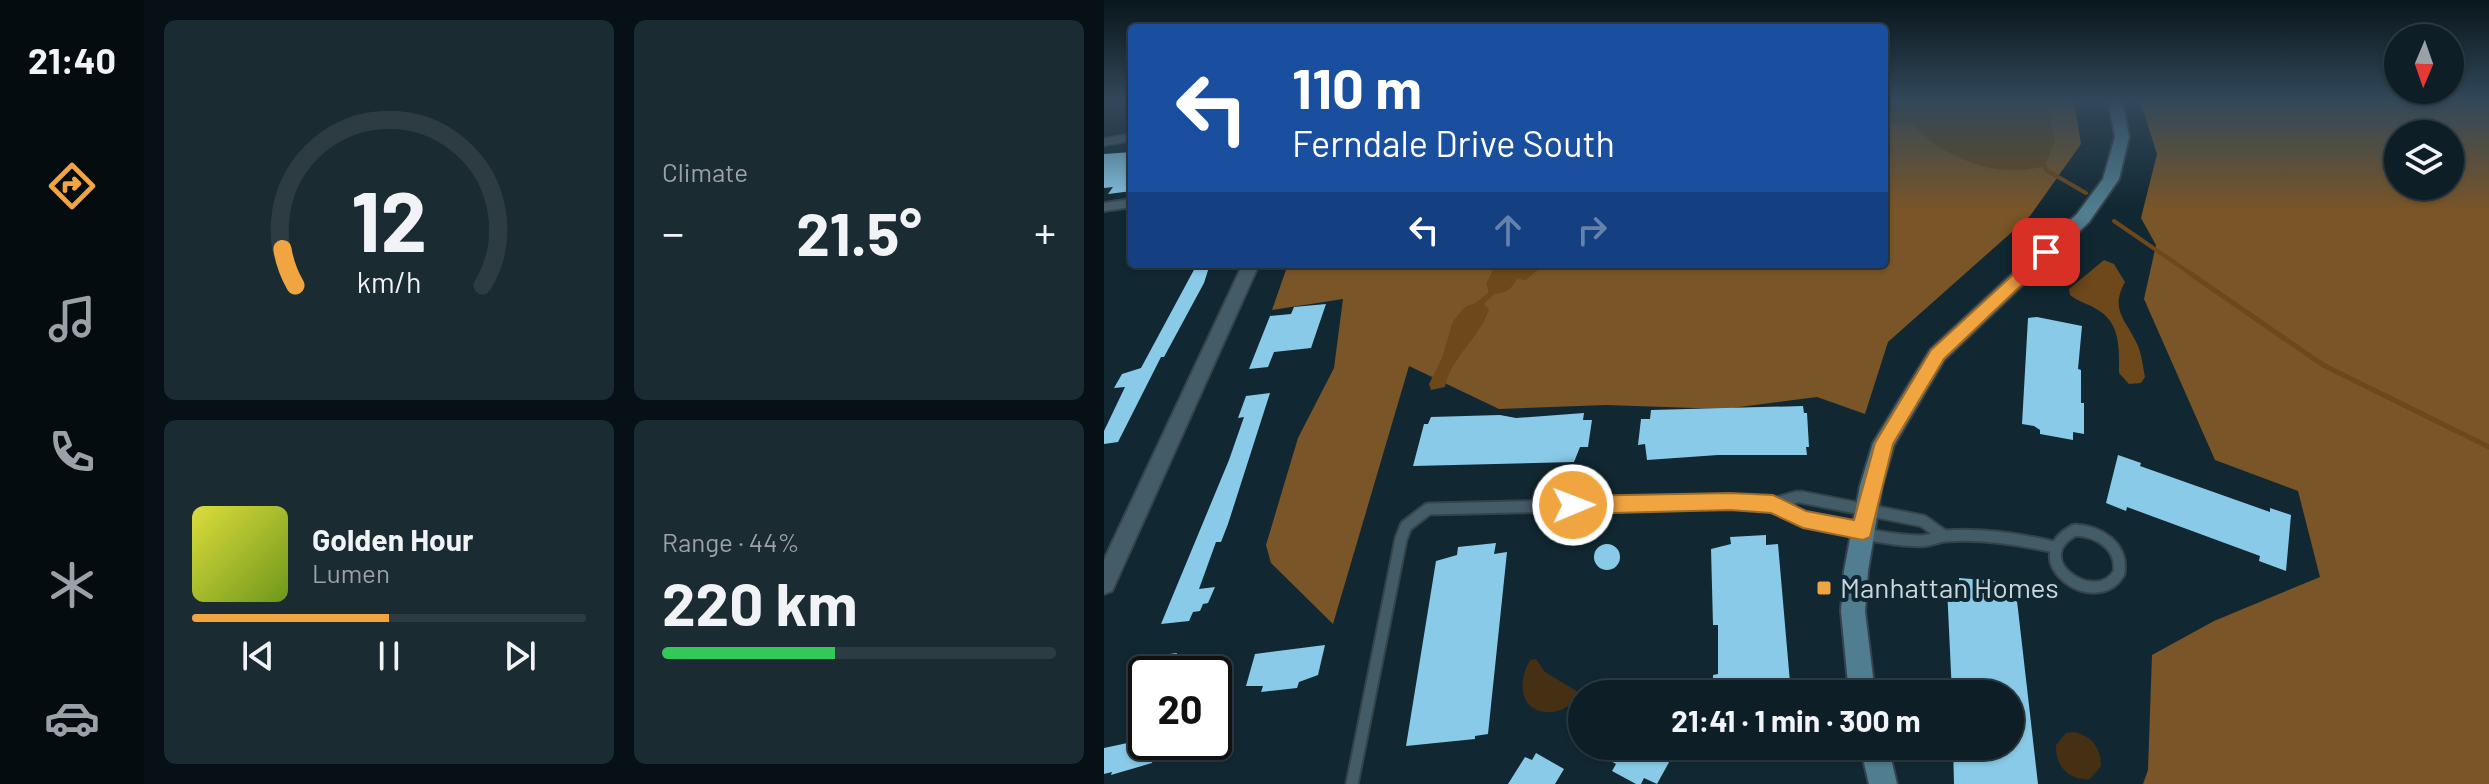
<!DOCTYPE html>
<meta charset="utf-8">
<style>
:root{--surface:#0d1e26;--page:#1b2b32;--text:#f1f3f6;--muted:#9aa2a7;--line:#2d3c43;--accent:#f1a540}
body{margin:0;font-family:Barlow,sans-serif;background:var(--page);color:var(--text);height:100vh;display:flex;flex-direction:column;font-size:30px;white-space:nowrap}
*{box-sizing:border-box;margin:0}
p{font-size:26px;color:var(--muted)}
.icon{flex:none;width:44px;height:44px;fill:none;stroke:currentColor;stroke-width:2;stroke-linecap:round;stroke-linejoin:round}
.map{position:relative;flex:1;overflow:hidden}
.sheet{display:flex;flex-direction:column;gap:20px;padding:20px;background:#071015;width:960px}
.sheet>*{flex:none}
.banner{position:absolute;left:24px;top:24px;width:760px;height:244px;border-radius:8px;box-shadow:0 2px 6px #0004,0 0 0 2px var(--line);background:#1a4fa0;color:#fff;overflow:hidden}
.needle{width:52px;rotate:182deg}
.tools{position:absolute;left:1280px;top:24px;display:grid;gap:16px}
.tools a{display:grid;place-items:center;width:80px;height:80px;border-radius:50%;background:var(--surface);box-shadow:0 2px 6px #0004,0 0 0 2px var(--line);font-size:40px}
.speed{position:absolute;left:24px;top:656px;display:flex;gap:16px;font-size:40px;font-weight:700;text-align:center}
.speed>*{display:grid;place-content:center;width:104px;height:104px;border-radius:50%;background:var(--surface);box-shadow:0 2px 6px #0004,0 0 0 2px var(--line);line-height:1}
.speed .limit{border:4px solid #111;border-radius:12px;background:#fff;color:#111}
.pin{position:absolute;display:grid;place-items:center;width:68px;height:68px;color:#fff;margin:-34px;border-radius:16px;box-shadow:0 4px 12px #0006}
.me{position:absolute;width:88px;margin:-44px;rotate:89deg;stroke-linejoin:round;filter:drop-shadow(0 0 6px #0008)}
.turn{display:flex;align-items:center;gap:28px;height:168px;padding:0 32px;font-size:36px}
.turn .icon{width:104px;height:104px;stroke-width:2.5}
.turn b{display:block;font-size:56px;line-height:68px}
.lanes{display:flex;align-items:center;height:76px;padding:0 32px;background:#0003;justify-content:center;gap:40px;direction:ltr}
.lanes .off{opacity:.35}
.big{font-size:60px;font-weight:700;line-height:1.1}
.sheet .tile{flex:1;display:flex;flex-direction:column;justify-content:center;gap:12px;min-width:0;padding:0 28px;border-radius:12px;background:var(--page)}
.sheet .dial{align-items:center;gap:0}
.dial svg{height:208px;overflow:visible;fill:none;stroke:var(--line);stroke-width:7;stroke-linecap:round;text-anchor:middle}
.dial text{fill:var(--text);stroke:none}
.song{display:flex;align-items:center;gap:24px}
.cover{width:96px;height:96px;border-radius:12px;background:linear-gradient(135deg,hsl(60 70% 55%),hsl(80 70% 35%))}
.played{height:8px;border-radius:4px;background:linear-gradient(90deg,var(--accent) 50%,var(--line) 50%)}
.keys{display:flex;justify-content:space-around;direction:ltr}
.heat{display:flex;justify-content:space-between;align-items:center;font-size:44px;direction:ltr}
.charge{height:12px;border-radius:6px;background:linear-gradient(90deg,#34c759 44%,var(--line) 0)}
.sheet .tiles{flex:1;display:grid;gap:20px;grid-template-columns:repeat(2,1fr)}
.trip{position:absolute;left:464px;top:680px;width:456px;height:80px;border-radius:40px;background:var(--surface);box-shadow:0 2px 6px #0004,0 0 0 2px var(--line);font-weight:700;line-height:80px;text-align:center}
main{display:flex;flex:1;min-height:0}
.tab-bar{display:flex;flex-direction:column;width:144px;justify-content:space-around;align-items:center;background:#050c0f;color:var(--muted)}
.tab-bar .icon{width:56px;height:56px}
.tab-bar .selected{color:var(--accent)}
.tab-bar b{font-size:36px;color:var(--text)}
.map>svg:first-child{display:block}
.green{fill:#463014}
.forest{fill:#795527;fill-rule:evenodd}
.water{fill:#6c481a}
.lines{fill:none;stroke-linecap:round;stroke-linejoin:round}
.stream-far1{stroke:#6c481a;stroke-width:4}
.stream{stroke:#6c481a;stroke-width:5}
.building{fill:#89cae8}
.lane-far2-casing{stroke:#35444c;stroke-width:10}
.lane-far1-casing{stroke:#35444c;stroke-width:13}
.lane-casing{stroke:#35444c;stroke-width:15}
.street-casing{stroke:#35444c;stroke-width:4}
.secondary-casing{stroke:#35444c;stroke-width:4}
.lane-far2{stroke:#435c67;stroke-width:7}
.lane-far1{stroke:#435c67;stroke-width:9}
.lane{stroke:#435c67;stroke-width:11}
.street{fill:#435c67;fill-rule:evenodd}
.secondary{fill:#507d90;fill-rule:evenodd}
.route{fill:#f1a540;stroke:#9d6b2a;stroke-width:2}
.poi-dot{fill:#f1a540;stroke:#112832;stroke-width:3}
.labels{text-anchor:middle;stroke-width:8;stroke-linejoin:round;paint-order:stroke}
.near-poi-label{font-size:28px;fill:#cad8de;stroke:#112832;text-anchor:start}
</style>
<main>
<nav class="tab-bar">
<b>21:40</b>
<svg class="icon selected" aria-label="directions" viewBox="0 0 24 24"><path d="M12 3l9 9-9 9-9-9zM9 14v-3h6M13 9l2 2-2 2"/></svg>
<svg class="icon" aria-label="music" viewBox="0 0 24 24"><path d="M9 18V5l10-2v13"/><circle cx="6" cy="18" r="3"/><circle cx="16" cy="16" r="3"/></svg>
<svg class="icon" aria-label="phone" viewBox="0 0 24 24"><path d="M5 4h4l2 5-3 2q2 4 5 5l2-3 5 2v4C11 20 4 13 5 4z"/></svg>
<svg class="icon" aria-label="climate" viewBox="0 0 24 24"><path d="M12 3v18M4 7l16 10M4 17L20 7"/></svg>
<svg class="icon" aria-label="car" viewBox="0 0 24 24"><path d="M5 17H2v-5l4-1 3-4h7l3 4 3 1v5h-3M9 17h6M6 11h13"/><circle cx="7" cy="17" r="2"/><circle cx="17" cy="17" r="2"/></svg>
</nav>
<section class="sheet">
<div class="tiles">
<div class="tile dial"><svg viewBox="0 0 100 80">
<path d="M14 69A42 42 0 1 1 86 69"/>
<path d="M14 69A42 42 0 0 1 9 55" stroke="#f1a540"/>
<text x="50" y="56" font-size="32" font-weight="700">12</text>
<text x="50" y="72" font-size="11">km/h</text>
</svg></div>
<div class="tile"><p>Climate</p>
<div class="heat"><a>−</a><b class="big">21.5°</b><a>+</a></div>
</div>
<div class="tile">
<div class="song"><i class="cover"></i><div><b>Golden Hour</b><p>Lumen</p></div></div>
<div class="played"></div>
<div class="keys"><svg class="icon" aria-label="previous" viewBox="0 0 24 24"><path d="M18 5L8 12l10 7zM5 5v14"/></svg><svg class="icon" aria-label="pause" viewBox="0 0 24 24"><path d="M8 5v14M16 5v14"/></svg><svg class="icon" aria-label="next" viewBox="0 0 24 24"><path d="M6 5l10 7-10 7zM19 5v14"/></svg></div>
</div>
<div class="tile"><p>Range · 44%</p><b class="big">220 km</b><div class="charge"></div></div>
</div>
</section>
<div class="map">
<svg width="1385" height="784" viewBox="0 0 1385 784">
<rect width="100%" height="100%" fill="#112832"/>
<!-- green -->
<path class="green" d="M 432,659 L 441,672 L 474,692 L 475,699 C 466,705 457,712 446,712 C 414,713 414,680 426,660 Z
M 970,732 C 988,736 997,748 997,766 L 986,779 C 965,781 951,766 952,745 L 962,733 Z"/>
<!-- forest -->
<path class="forest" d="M 780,100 L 970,100 L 977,144 L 926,216 L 784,342 L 761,414 L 713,397 L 620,409 L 502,405 L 395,409 L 305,366 L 229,624 L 167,563 L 162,545 L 194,438 L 230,368 L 239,299 L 168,310 L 184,264 L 780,264 Z
M 1036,100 L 1385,100 L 1385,784 L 1039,784 L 1044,770 L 1048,655 L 1110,621 L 1216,577 L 1194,491 L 1111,460 L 1040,299 L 1052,245 L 1037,218 L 1053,154 ZM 1294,134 L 1346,134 L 1346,186 L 1294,186 Z"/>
<!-- water -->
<path class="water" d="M 782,100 L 941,100 L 951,140 L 941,166 C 898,177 866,166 829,143 C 822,138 817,131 810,126 C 803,122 789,124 780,123 Z
M 1000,260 L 1010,264 L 1021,282 C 1005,311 1023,320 1034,346 C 1038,356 1039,367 1041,377 L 1037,383 L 1025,384 L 1015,373 C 1015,349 1017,324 994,310 C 985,304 975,302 966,295 L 965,289 Z
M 392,264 L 441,264 L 422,280 L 413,279 C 407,290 402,293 390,294 L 380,304 L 385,309 C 376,338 346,358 341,387 L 327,390 L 325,384 L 338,358 L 349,321 L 362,306 L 370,304 L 385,292 L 382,284 Z"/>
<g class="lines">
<!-- stream-far1 -->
<path class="stream-far1" d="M 941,166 L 942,170 L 982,193
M 1010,221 L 1090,276"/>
<!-- stream -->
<path class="stream" d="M 1087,274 L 1219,365 L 1385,447"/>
</g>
<!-- building -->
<path class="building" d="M 28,152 L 28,191 L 4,194 L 9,187 L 0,188 L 0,154 Z
M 106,264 L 100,283 L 60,357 L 57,357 L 14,442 L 0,444 L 0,431 L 21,387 L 10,388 L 18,374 L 37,368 L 92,266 Z
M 222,304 L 207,348 L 170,352 L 164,367 L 145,369 L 166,316 L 187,314 L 190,307 Z
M 933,317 L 978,326 L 974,369 L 977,370 L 977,403 L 980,403 L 980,434 L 969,432 L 969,440 L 936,434 L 936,430 L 930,426 L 918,424 L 924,318 Z
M 166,393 L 124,524 L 117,542 L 112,542 L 95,589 L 111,587 L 104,603 L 99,604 L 96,611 L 89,612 L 85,621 L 57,624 L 125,460 L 140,417 L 134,418 L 142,396 Z
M 699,406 L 700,413 L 703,413 L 705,447 L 702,447 L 703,455 L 614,455 L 543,460 L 541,444 L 534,445 L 537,419 L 546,419 L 547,410 Z
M 480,413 L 479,420 L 488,420 L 484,447 L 476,447 L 470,462 L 309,466 L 320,424 L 324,424 L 327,417 L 396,415 L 412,418 Z
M 1014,455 L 1037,463 L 1036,466 L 1166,512 L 1166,508 L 1187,515 L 1182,571 L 1155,561 L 1156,556 L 1023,507 L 1022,511 L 1002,503 Z
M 662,535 L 662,545 L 674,544 L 687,694 L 609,694 L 609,675 L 614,674 L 614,625 L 609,625 L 607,549 L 627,544 L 626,537 Z
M 392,543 L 390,554 L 403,552 L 384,734 L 371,736 L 371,739 L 302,746 L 332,561 L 353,555 L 354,547 Z
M490 557a13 13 0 1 1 26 0a13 13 0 1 1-26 0Z
M 855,578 L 892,581 L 892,588 L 912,592 L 934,784 L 850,784 L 849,746 L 906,746 L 906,694 L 848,694 L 843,587 L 855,588 Z
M 221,645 L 214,675 L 195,682 L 193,688 L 157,692 L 159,686 L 142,686 L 151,654 Z
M 73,653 L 65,674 L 44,674 L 51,656 Z
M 41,666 L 42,706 L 24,709 Z
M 42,739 L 42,742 L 53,742 L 48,763 L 7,775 L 8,772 L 0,774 L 0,748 Z
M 513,746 L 574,746 L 553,784 L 540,778 L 537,784 L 532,784 L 508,771 L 512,764 L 505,760 Z
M 432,753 L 460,769 L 451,784 L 404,784 L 421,757 L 428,760 Z"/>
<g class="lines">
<defs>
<path id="lane-far2" d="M 0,142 L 28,137"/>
<path id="lane-far1" d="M 685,499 L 694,497 L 711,499"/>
<path id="lane" d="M 697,497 L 819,521 L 840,536
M 669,504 C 707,523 773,540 817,541 C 825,541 832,537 841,536 C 877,533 915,539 950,547
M 971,530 C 995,531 1019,546 1015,573 C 991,613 916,559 971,530 Z
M 248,784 L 297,539 L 302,526 L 324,509 L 626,502 L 669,504 L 693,497"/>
<path id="street" d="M 28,199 L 28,207 L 0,211 L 0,203 Z
M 139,264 L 155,264 L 8,591 L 0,594 L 0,560 Z"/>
<path id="secondary" d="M 1004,100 L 1018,100 L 1025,137 L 1015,179 L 985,222 L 840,360 L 790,445 L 778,486 L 764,571 L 761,611 L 771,694 L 745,694 L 737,611 L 740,571 L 756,486 L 769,443 L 826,350 L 973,214 L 999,179 L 1011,137 Z
M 756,746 L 784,746 L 793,784 L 765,784 Z"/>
</defs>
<!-- lane-far2 casing -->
<use href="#lane-far2" class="lane-far2-casing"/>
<!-- lane-far1 casing -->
<use href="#lane-far1" class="lane-far1-casing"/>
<!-- lane casing -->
<use href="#lane" class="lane-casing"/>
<!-- street casing -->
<use href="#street" class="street-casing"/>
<!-- secondary casing -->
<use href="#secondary" class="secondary-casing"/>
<!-- lane-far2 -->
<use href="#lane-far2" class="lane-far2"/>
<!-- lane-far1 -->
<use href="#lane-far1" class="lane-far1"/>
<!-- lane -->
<use href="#lane" class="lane"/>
<!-- street -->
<use href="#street" class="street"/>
<!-- secondary -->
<use href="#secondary" class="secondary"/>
</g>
<!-- sky -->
<linearGradient id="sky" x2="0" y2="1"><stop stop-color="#09161c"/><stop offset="0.48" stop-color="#32485a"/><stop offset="1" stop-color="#32485a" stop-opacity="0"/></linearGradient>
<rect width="1385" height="210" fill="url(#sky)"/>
<!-- route -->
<path class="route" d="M 942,247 L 950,252 L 948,256 L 840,359 L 789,444 L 766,537 L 759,540 L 699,528 L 667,513 L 626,510 L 469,514 L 462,511 L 459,505 L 462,499 L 469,496 L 626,493 L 669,495 L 702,511 L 750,520 L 771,443 L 827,350 L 937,249 Z"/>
<!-- markers -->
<rect class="poi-dot" x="712" y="580" width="16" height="16" rx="4"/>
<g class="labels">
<!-- near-poi labels -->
<g class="near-poi-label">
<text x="736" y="598">Manhattan Homes</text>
</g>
</g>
</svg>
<div class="tools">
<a><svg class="needle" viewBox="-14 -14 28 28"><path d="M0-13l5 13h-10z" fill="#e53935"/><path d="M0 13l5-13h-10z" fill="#9aa2a7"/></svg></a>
<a><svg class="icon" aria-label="layers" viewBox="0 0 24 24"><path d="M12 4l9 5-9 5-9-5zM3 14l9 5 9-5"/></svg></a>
</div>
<div class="speed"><div class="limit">20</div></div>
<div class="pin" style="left:942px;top:252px;background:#d93025"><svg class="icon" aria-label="arrive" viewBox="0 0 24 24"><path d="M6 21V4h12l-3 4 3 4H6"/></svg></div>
<svg class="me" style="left:469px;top:505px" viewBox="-20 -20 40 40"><circle r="17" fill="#f1a540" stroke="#fff" stroke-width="3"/><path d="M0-11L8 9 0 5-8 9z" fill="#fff"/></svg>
<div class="trip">21:41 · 1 min · 300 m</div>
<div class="banner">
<div class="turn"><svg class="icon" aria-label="left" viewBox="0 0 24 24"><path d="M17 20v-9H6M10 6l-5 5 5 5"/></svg><div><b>110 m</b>Ferndale Drive South</div></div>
<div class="lanes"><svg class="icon" aria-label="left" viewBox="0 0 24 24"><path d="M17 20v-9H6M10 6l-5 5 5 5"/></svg><svg class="icon off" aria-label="ahead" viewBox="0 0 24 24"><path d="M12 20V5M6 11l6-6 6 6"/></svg><svg class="icon off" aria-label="right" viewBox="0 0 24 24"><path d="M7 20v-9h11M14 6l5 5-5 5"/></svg></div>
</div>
</div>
</main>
